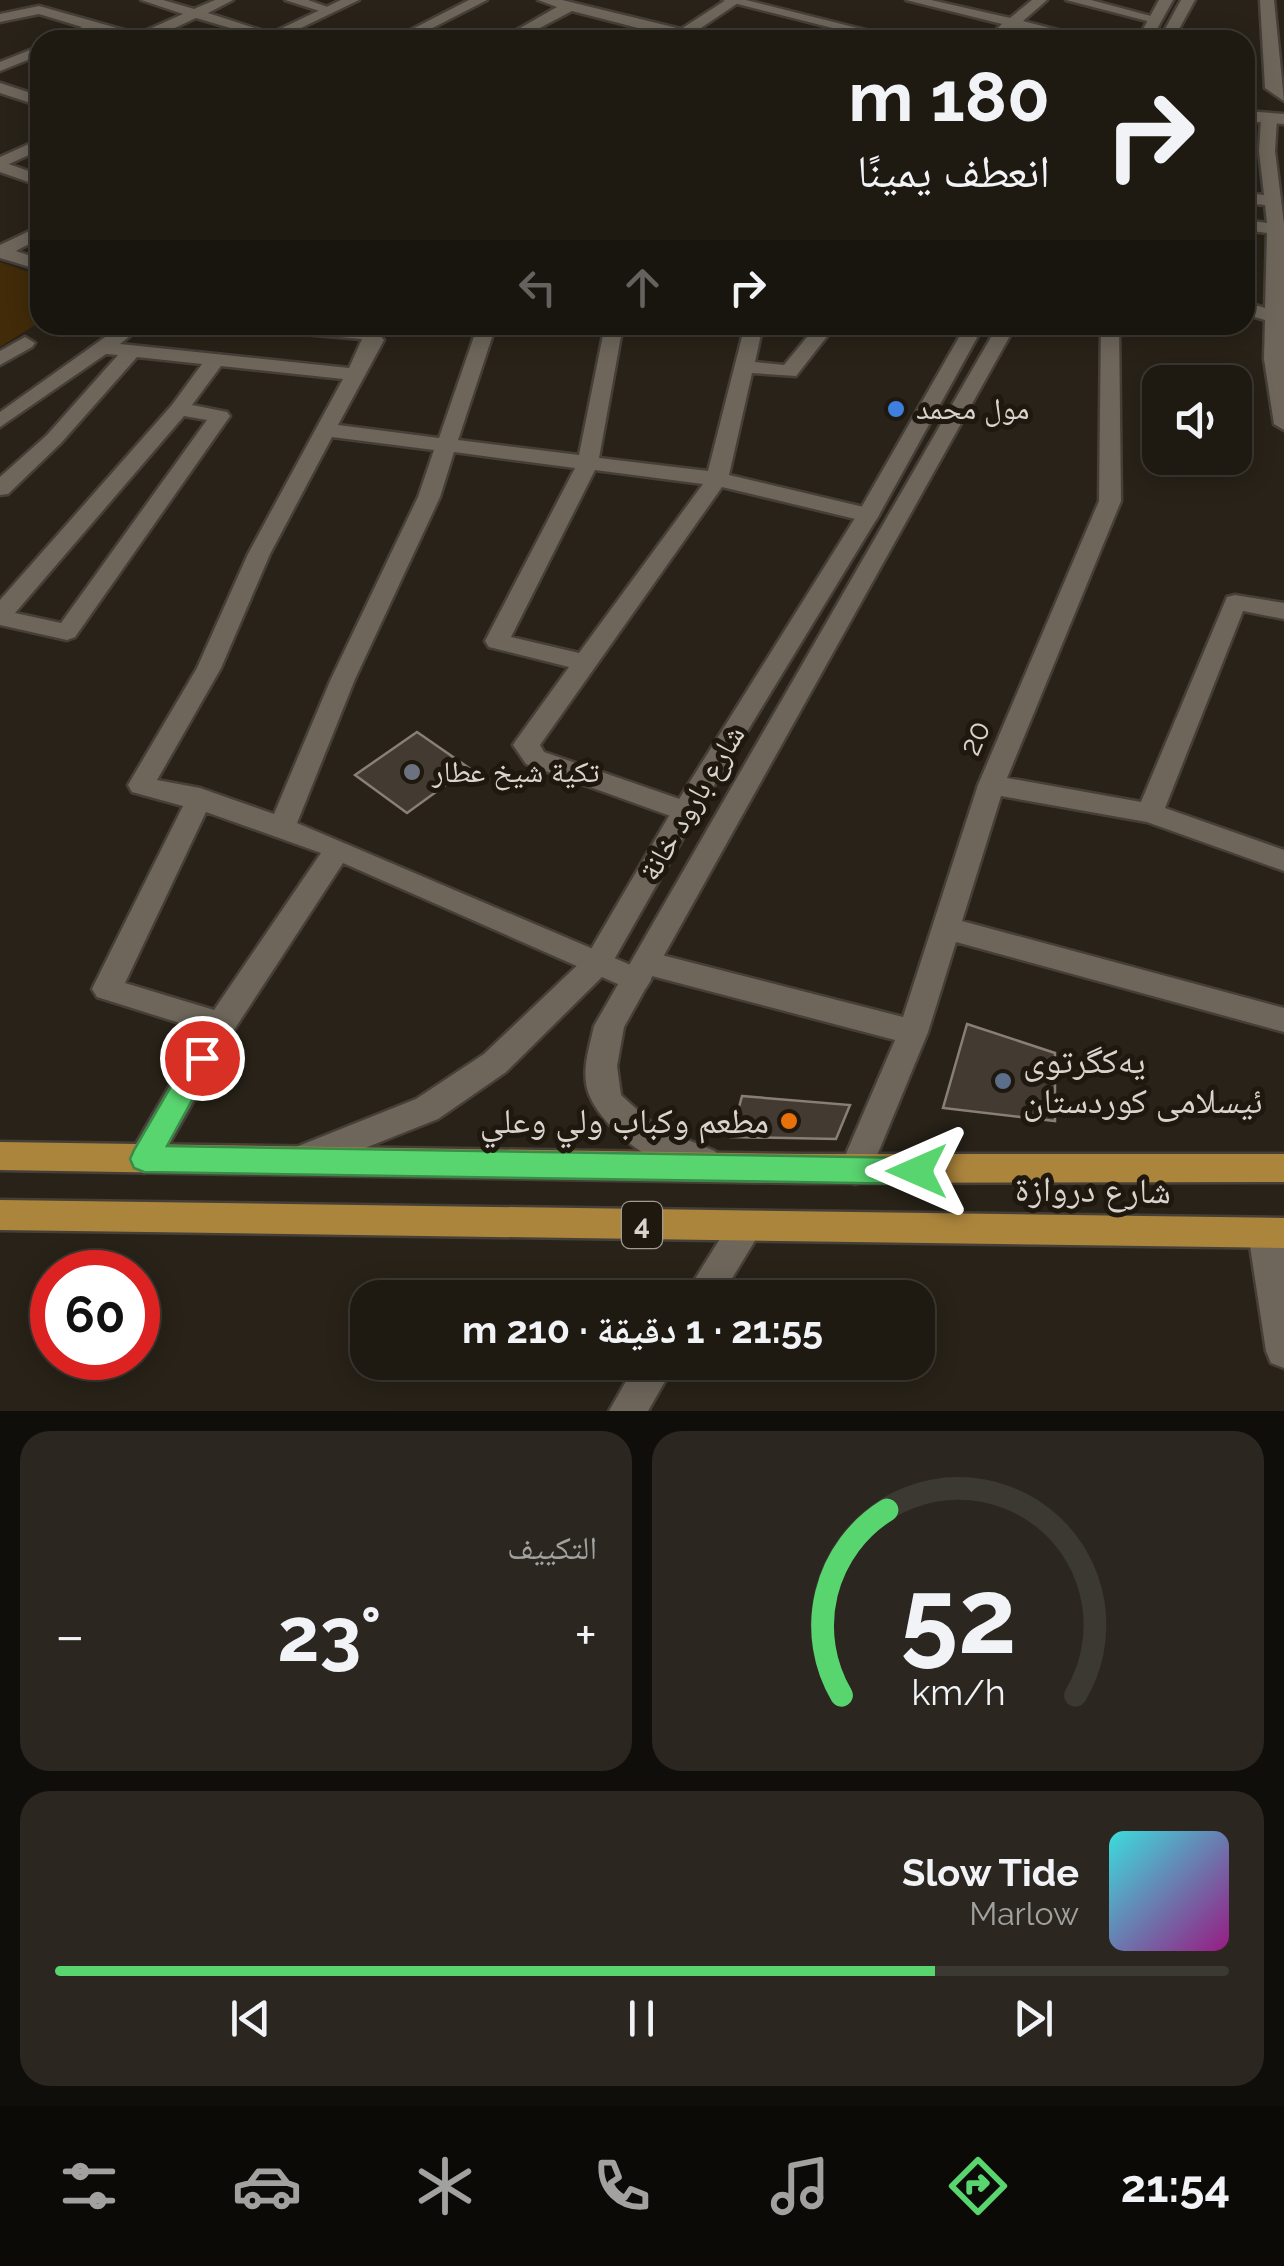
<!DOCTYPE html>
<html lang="ar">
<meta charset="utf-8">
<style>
:root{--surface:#1e1a12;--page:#2b2720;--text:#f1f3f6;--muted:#a1a19f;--line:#3c3832;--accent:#59d56f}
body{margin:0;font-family:Raleway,"Noto Naskh Arabic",sans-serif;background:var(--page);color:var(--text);direction:rtl;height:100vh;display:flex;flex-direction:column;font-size:38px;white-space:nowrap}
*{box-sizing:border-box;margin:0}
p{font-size:32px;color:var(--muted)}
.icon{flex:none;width:55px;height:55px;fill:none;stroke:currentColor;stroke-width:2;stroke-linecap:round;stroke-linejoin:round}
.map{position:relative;height:1411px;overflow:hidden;direction:ltr}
.side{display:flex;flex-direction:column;gap:20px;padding:20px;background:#100e0a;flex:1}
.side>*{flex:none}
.banner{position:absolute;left:30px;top:30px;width:1225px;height:305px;border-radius:30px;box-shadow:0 5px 25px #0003,0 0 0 2px var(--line);direction:rtl;background:#1e1a12;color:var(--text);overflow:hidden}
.buttons{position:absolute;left:1142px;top:365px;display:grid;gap:20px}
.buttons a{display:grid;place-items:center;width:110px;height:110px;border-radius:20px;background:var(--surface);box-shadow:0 5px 25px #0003,0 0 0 2px var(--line);font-size:50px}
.speed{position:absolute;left:30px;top:1250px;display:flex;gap:20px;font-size:50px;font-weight:700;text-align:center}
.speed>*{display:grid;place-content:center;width:130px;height:130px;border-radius:50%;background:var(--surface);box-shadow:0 5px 25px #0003,0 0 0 2px var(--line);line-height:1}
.speed .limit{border:15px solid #d22;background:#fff;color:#111}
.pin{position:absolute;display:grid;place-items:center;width:85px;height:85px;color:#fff;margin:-42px;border:5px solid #fff;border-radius:50%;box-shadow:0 2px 10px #0007}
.me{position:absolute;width:110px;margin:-55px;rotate:270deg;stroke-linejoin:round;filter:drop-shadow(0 0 8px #0008)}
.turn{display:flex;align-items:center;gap:35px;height:210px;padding:0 40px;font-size:45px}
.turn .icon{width:130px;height:130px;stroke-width:2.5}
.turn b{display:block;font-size:70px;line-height:85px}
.lanes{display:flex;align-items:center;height:95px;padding:0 40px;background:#0003;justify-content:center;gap:50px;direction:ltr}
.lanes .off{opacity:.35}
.big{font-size:75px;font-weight:700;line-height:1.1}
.side .card{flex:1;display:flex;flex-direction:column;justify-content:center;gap:15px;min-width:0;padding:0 35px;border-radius:30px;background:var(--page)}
.side .dial{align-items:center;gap:0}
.dial svg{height:260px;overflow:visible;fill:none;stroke:var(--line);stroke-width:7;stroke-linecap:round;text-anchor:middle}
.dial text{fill:var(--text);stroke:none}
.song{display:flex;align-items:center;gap:30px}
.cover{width:120px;height:120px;border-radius:15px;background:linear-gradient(135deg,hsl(180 70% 55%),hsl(310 70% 35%))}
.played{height:10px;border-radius:5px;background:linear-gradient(90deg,var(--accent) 75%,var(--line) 75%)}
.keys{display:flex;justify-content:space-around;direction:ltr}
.heat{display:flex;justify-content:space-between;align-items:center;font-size:55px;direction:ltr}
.side .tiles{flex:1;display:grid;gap:20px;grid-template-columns:1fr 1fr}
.card:last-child{grid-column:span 2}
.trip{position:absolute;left:350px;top:1280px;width:585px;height:100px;border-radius:30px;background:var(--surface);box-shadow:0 5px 25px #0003,0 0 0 2px var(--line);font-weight:700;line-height:100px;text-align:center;direction:rtl}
.tabs{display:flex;height:160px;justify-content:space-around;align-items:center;background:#0c0a07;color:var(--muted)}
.tabs .icon{width:70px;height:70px}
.tabs .current{color:var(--accent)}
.tabs b{font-size:45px;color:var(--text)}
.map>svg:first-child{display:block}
.green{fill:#412b09}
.building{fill:#433b32;stroke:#898075;stroke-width:2.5}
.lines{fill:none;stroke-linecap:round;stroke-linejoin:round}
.street-casing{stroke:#453f38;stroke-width:5}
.secondary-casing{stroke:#453f38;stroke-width:5}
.primary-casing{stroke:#453f38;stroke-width:5}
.street{fill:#6e665b;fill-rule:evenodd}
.secondary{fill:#6e665b;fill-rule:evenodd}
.primary{fill:#ac853c;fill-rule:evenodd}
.route{fill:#59d56f;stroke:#3a8a48;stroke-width:2.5}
.shop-dot{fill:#3f7fe0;stroke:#1f180f;stroke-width:4}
.worship-dot{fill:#6b7280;stroke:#1f180f;stroke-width:4}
.service-dot{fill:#5c6f8a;stroke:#1f180f;stroke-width:4}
.food-dot{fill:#e8710a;stroke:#1f180f;stroke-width:4}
.labels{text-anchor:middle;stroke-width:10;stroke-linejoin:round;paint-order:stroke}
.shield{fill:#1f180f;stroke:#a09b94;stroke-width:2.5}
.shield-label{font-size:28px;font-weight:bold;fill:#d8d3cd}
.poi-label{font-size:30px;fill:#d8d3cd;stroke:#1f180f;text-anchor:start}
.street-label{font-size:30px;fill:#d8d3cd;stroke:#1f180f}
.near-poi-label{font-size:35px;fill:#d8d3cd;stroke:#1f180f;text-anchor:start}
.near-street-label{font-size:35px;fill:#d8d3cd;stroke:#1f180f}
</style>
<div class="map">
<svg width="1284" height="1411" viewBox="0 0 1284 1411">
<rect width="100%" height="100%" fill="#282218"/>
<!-- green -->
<path class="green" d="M 0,262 L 40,276 L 40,322 L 0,347 Z"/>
<!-- building -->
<path class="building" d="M 417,732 L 469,768 L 407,813 L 355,775 Z
M 967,1024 L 1055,1053 L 1055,1121 L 943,1108 Z
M 742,1096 L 850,1105 L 836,1139 L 731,1137 Z"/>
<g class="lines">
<defs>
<path id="street" d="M 141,0 L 163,0 L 194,9 L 215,0 L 233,0 L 208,13 L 279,36 L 271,40 L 196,18 L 149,40 L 126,40 L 96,31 L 75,40 L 56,40 L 82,27 L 39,14 L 0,22 L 0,14 L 39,6 L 138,34 L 183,14 Z
M 285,0 L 308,0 L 336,10 L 329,14 Z
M 469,0 L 487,0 L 409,40 L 391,40 Z
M 538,0 L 562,0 L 681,29 L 726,0 L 741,1 L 695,32 L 715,40 L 681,39 L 572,11 L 517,40 L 499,40 L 557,7 Z
M 906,0 L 931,0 L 1010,18 L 1032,0 L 1047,0 L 1023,21 L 1096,40 L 1070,40 L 1016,28 L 1001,40 L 985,40 L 1002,24 Z
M 1066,0 L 1091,0 L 1162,19 L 1155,23 Z
M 1260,0 L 1274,0 L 1284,101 L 1265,88 Z
M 40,46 L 40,55 L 0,71 L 0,62 Z
M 0,83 L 40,96 L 40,106 L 0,93 Z
M 1269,114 L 1277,119 L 1275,151 L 1284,224 L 1284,430 L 1274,424 L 1264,359 L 1265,320 L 1245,314 L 1245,302 L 1265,308 L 1267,233 L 1245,230 L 1245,220 L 1267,223 L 1265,205 L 1245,203 L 1245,193 L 1264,195 L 1259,151 L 1261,119 Z
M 0,161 L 40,175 L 40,186 L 0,172 Z
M 40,226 L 40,238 L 16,251 L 40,259 L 40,270 L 0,258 L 0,245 Z
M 122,325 L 143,325 L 120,344 L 349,368 L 362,339 L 268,331 L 259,325 L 331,325 L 375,330 L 384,340 L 338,425 L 439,438 L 478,325 L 496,325 L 458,440 L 579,455 L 605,325 L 623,325 L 599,458 L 708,471 L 745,325 L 763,325 L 755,362 L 784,365 L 817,325 L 836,325 L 796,376 L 752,373 L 729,475 L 876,510 L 879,515 L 876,520 L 868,522 L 722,487 L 540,745 L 544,752 L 694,804 L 698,811 L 694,818 L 676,818 L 526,764 L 513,745 L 517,739 L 569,667 L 489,647 L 485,641 L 575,468 L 454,452 L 440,497 L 355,679 L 297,823 L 633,966 L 636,955 L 646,951 L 903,1017 L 978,785 L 1099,501 L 1101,325 L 1119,325 L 1121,501 L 1007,778 L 1141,802 L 1227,597 L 1235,595 L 1284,603 L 1284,619 L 1243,611 L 1165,808 L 1284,850 L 1284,871 L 1147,822 L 1001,796 L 962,921 L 1284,1008 L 1284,1032 L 956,942 L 928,1032 L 871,1170 L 866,1180 L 855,1184 L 844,1180 L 839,1170 L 895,1040 L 648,975 L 651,980 L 646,988 L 636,992 L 343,863 L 232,1033 L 155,1169 L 144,1173 L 133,1169 L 128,1159 L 133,1149 L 202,1030 L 97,997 L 92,989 L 183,806 L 132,792 L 128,785 L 197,668 L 248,554 L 343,379 L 221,366 L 192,405 L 227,412 L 230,416 L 75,637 L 67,640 L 0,625 L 0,600 L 172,405 L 202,364 L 137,357 L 61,443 L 8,494 L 0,495 L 0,477 L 47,435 L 118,355 L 106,354 L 0,427 L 0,412 ZM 184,416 L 207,420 L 61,623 L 15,613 ZM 332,437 L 434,450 L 418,497 L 331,679 L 274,814 L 200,788 L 157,780 L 221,668 L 270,554 ZM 595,470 L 703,484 L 579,653 L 511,637 ZM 206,812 L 321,853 L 214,1010 L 125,983 Z
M 25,337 L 35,343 L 32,347 L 0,365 L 0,351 Z
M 747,1211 L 759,1215 L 764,1226 L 720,1298 L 683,1298 L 735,1215 Z
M 1265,1218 L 1277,1222 L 1284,1246 L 1284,1368 L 1271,1363 L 1266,1351 L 1248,1233 L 1253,1222 Z
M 637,1362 L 676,1362 L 648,1411 L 609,1411 Z"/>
<path id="secondary" d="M 341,0 L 359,0 L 276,40 L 257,40 Z
M 722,0 L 746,0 L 905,40 L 880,40 Z
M 1159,0 L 1173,0 L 1151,40 L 1137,40 Z
M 1181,0 L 1195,0 L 1173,40 L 1159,40 Z
M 1245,111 L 1284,114 L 1284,124 L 1245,121 Z
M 40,139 L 40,150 L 0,168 L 0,157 Z
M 966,325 L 984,325 L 879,515 L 695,817 L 607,972 L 506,1072 L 438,1119 L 302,1173 L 291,1169 L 286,1159 L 291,1149 L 416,1099 L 484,1054 L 587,956 L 676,804 L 857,515 Z
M 998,325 L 1016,325 L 624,1027 L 617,1066 L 621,1095 L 656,1127 L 715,1151 L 720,1161 L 715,1171 C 675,1186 597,1129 587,1088 C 582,1068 590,1045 594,1026 Z"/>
<path id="primary" d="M 0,1142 L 802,1154 L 1284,1154 L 1284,1182 L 802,1183 L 0,1170 Z
M 0,1200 L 1284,1218 L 1284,1248 L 0,1230 Z"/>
</defs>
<!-- street casing -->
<use href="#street" class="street-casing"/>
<!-- secondary casing -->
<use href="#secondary" class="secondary-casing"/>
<!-- primary casing -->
<use href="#primary" class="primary-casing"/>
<!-- street -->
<use href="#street" class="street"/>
<!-- secondary -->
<use href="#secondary" class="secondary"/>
<!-- primary -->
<use href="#primary" class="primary"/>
</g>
<!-- route -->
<path class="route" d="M 202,1046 L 211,1050 L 215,1058 L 167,1146 L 917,1158 L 927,1161 L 932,1171 L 927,1180 L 917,1184 L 144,1172 L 134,1168 L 130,1159 L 134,1150 L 192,1050 Z"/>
<!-- markers -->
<circle class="shop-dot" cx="896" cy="409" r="10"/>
<circle class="worship-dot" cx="412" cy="772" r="10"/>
<circle class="service-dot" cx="1003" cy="1081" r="10"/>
<circle class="food-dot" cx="789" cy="1121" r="10"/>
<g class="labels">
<!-- shield labels -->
<rect class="shield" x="622" y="1202" width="40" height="46" rx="8"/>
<g class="shield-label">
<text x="642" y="1235">4</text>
</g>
<!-- poi labels -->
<g class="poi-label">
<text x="916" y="419">مول محمد</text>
<text x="432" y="782">تكية شيخ عطار</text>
</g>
<!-- street labels -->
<g class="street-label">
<text transform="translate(975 738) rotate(-67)" y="10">20</text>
<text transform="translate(692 803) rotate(-59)" y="10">شارع بارود خانة</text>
</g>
<!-- near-poi labels -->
<g class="near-poi-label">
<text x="1023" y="1073">یەکگرتوی<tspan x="1023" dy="40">ئیسلامی کوردستان</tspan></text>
<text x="769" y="1133" text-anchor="end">مطعم وكباب ولي وعلي</text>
</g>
<!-- near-street labels -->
<g class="near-street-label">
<text transform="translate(1093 1190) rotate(1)" y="12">شارع دروازة</text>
</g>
</g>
</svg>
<div class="buttons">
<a><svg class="icon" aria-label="sound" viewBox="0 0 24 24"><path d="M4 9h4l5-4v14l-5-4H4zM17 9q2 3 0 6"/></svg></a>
</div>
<div class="speed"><div class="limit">60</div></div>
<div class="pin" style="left:202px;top:1058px;background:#d93025"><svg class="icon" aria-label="arrive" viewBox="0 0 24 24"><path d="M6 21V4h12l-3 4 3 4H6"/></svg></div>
<svg class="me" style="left:917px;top:1171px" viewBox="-20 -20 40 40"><path d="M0-17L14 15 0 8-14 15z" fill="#59d56f" stroke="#fff" stroke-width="4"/></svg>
<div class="trip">21:55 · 1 دقيقة · 210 m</div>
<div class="banner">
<div class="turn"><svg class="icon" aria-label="right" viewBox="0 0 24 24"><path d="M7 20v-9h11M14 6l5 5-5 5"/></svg><div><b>180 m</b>انعطف يمينًا</div></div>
<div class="lanes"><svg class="icon off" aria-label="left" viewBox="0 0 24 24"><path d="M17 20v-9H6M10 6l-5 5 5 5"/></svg><svg class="icon off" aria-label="ahead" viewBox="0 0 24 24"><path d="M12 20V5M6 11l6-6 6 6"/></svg><svg class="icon" aria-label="right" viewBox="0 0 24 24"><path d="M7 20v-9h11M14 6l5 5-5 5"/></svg></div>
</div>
</div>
<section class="side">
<div class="tiles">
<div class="card dial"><svg viewBox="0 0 100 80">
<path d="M14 69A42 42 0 1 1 86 69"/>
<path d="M14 69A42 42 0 0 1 28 12" stroke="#59d56f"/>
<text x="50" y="56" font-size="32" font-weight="700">52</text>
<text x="50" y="72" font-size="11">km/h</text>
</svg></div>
<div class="card"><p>التكييف</p>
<div class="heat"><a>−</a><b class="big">23°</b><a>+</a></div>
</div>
<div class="card">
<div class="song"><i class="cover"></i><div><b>Slow Tide</b><p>Marlow</p></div></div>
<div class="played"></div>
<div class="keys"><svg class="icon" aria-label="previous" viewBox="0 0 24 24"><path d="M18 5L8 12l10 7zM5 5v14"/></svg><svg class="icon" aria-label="pause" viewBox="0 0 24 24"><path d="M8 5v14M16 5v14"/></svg><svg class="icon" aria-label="next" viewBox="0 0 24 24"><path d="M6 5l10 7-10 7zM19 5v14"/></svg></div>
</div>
</div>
</section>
<nav class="tabs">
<b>21:54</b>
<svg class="icon current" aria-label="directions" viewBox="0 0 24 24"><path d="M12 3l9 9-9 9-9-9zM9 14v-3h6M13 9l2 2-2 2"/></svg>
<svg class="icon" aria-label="music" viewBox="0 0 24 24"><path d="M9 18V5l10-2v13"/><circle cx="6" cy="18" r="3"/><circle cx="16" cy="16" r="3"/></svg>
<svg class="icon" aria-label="phone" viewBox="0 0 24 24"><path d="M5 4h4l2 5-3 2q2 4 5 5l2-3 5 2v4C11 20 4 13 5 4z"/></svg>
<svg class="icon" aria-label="climate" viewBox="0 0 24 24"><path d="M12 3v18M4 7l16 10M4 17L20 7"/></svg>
<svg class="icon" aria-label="car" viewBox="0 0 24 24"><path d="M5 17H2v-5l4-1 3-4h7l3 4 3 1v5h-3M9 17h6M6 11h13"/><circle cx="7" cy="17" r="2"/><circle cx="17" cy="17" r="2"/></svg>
<svg class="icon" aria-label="filters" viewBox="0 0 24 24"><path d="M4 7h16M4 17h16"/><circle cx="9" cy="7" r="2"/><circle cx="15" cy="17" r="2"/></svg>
</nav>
